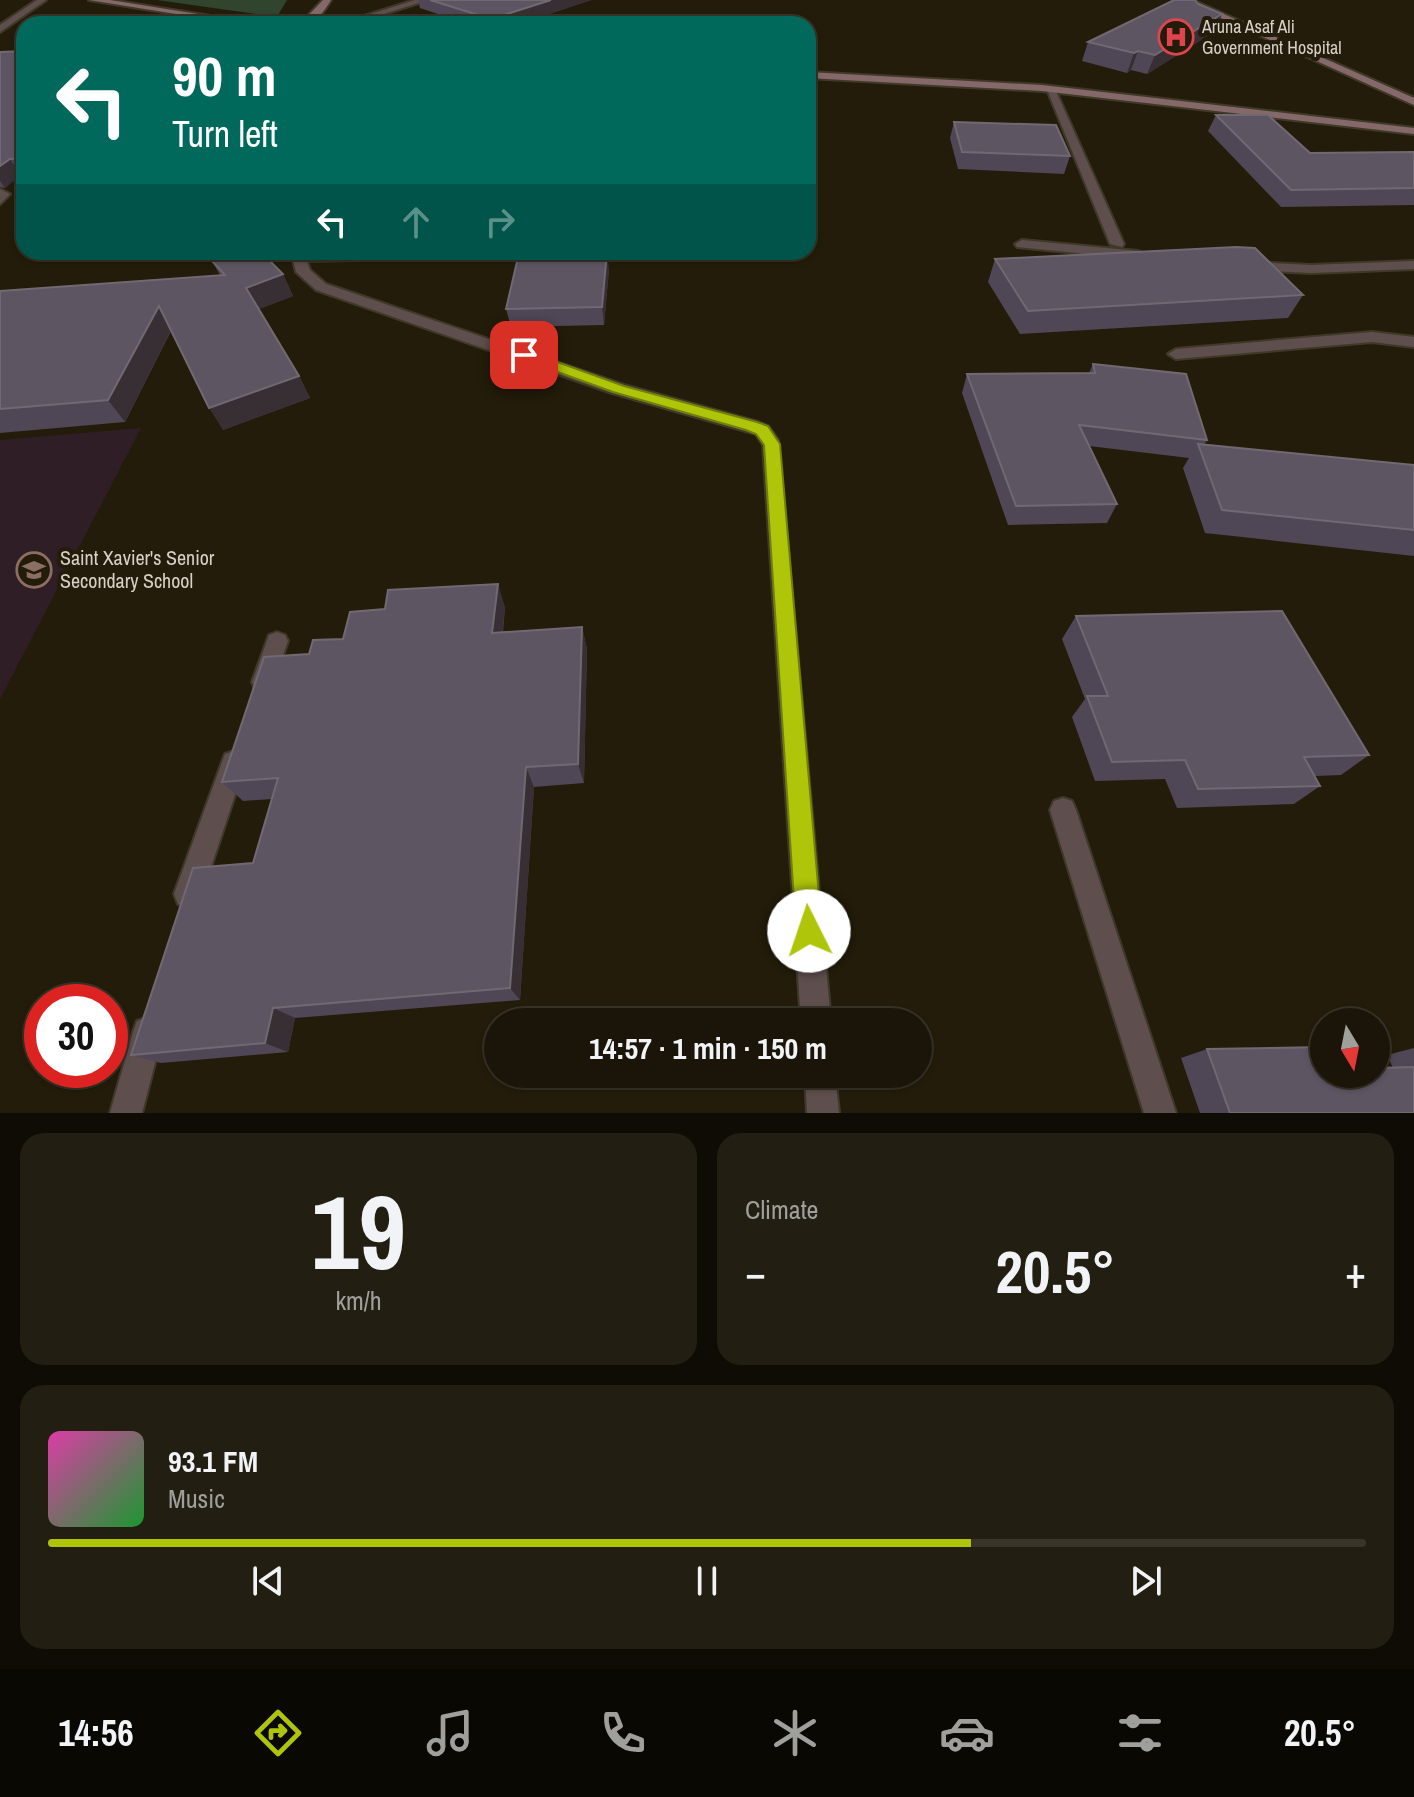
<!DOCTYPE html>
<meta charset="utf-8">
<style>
:root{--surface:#1a1508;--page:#231e12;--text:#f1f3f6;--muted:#9f9f9c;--line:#383429;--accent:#aec509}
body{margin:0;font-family:"Archivo Narrow",sans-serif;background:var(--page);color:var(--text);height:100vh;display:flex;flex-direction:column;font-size:30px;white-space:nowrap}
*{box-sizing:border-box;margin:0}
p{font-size:26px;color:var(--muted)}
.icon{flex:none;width:44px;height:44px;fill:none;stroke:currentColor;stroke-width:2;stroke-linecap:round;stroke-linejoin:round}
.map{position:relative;height:1113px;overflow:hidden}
.side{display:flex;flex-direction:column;gap:20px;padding:20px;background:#0e0c04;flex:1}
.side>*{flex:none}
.top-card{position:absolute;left:16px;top:16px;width:800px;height:244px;border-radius:24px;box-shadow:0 2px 6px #0004,0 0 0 2px var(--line);background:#00695c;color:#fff;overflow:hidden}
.needle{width:52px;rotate:170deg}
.fabs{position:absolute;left:1310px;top:1008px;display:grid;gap:16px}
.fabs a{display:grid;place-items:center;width:80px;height:80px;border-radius:50%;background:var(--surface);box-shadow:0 2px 6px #0004,0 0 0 2px var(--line);font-size:40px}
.speed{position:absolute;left:24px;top:984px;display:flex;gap:16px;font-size:40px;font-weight:700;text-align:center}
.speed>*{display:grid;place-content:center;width:104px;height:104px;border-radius:50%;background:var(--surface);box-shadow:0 2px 6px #0004,0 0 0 2px var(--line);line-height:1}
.speed .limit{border:12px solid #d22;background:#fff;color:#111}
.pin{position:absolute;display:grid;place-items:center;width:68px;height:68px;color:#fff;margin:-34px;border-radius:16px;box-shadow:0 4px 12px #0006}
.me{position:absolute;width:88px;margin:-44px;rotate:356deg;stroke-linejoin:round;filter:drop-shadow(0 0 6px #0008)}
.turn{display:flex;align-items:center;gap:28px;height:168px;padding:0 24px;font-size:36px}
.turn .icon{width:104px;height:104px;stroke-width:2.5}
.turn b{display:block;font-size:56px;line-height:68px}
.lanes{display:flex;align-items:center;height:76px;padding:0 24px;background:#0003;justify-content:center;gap:40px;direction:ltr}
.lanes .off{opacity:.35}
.big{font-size:60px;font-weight:700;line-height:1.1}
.side .tile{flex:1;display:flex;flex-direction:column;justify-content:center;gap:12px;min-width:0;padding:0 28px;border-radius:24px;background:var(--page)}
.side .dial{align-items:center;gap:0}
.dial b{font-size:104px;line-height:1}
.song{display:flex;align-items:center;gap:24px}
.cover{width:96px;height:96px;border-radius:12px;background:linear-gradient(135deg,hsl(320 70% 55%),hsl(130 70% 35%))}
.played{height:8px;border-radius:4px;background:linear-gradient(90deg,var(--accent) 70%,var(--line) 70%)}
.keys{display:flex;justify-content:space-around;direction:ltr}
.heat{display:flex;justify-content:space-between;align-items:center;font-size:44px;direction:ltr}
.side .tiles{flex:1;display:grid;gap:20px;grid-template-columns:1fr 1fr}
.tile:last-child{grid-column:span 2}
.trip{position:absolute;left:484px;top:1008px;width:448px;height:80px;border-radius:40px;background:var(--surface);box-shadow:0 2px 6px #0004,0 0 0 2px var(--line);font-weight:700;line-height:80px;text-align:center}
.dock{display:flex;height:128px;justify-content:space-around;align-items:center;background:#0a0803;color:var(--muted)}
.dock .icon{width:56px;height:56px}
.dock .current{color:var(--accent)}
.dock b{font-size:36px;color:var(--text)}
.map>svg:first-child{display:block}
.education{fill:#301e26}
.green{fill:#30442e}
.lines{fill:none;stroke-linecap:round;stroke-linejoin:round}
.lane-casing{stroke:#403928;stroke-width:4}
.street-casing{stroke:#403928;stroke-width:4}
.secondary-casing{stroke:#403928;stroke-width:4}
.lane{fill:#5f4e4e;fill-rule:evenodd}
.street{fill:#5f4e4e;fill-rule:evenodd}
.secondary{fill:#85696a;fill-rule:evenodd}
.wall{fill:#4f4656}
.shaded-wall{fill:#372f33}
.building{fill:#5e5562;stroke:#706972;stroke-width:2}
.route{fill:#aec509;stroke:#718006;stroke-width:2}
.labels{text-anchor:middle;stroke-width:8;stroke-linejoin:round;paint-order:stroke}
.far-poi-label{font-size:18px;fill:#d6d1c6;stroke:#231c0a;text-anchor:start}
.poi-label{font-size:20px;fill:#d6d1c6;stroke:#231c0a;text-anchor:start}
</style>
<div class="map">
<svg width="1414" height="1113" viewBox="0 0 1414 1113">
<rect width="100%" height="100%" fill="#231c0a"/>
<!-- education -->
<path class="education" d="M 141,428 L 0,699 L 0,440 Z"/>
<!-- green -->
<path class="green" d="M 157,0 L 287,0 L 277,17 Z"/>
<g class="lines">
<defs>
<path id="lane" d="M 277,632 L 285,635 L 288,641 L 271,689 L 263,692 L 255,689 L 252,682 L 269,635 Z
M 234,751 L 243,754 L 246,762 L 202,894 L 198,904 L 188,908 L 178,904 L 174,894 L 222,762 L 225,754 Z
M 1063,798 L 1072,801 L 1076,810 L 1176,1113 L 1144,1113 L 1050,810 L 1054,801 Z
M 148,1017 L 159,1021 L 163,1032 L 142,1113 L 110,1113 L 133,1032 L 137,1021 Z"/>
<path id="street" d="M 37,0 L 46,0 L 0,32 L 0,25 Z
M 415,0 L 428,0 L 352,24 L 339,24 Z
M 1046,87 L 1055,89 L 1124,244 L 1122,247 L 1110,244 Z
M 0,189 L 10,194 L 0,204 Z
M 1022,240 L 1138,251 L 1145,255 L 1138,259 L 1017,247 L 1015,244 Z
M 291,252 L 566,252 L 559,256 L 307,261 L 310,270 L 326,284 L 624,385 L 758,422 L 768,426 L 778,440 L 831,1022 L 801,1022 L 763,445 L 756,434 L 612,393 L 316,290 L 296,272 Z
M 1414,261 L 1414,269 L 1311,273 L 1249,270 L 1242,266 L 1249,262 L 1311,265 Z
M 1372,332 L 1414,337 L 1414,347 L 1372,342 L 1176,359 L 1168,354 L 1176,349 Z
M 805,1074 L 835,1074 L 839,1113 L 807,1113 Z"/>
<path id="secondary" d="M 89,0 L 110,0 L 260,24 L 238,24 Z
M 323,0 L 331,0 C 323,13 316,24 300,24 Z
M 1181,0 L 1192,0 L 1414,98 L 1414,105 Z
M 808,72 L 1042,85 L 1414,128 L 1414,134 L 1042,91 L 808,78 Z"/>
</defs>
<!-- lane casing -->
<use href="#lane" class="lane-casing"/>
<!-- street casing -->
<use href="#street" class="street-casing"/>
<!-- secondary casing -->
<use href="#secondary" class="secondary-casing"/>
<!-- lane -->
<use href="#lane" class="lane"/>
<!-- street -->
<use href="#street" class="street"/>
<!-- secondary -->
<use href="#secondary" class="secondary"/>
</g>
<!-- wall -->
<path class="wall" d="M 418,0 L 591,0 L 519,24 L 467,24 L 420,8 Z
M 1198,4 L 1222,14 L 1214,32 L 1147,74 L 1131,70 L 1127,73 L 1082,61 L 1088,42 Z
M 24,51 L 24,175 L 20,175 L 5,188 L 0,187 L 0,52 Z
M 1216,115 L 1310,153 L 1414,152 L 1414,205 L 1281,207 L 1208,131 Z
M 954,122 L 1070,156 L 1064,174 L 958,169 L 950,138 Z
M 995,259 L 1303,295 L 1288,318 L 1020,334 L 988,282 Z
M 212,261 L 283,274 L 293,296 L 259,309 L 299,376 L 310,398 L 223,430 L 171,331 L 125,422 L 0,433 L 0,291 L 220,275 Z
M 609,269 L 604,325 L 511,327 L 506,309 Z
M 1093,364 L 1207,440 L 1204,445 L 1414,465 L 1414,556 L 1205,533 L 1183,468 L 1189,458 L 1089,446 L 1117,504 L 1107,523 L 1008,525 L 962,393 L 967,374 L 1089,373 Z
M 505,607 L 503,632 L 582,627 L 587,649 L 584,783 L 534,787 L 520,1000 L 295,1018 L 288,1052 L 161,1063 L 131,1055 L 253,863 L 272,799 L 243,801 L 222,782 L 309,654 L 343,639 Z
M 1076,616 L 1369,755 L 1341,775 L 1315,776 L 1320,786 L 1294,804 L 1177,808 L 1165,779 L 1095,781 L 1072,717 L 1085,699 L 1062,639 Z
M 1414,1048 L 1414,1113 L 1200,1113 L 1181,1058 L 1207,1049 L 1324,1074 L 1393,1068 L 1387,1055 Z"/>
<!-- shaded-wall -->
<path class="shaded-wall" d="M 551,0 L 591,0 L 519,24 L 492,24 L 491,19 Z
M 1222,14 L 1214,32 L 1147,74 L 1155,55 Z
M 1138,51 L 1131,70 L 1127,73 L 1134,53 Z
M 10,159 L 20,175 L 5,188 L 0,181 L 0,166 Z
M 607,252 L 609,269 L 604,325 L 602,307 Z
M 283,274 L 293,296 L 257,310 L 246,288 Z
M 159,306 L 172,328 L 125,422 L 108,400 Z
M 299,376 L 310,398 L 223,430 L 209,408 Z
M 498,584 L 505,607 L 500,655 L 492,633 Z
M 582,627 L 587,649 L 584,783 L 578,764 Z
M 526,767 L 534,787 L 520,1000 L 510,988 Z
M 273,1008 L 295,1018 L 288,1052 L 265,1043 Z"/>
<!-- building -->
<path class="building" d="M 430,0 L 551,0 L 491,19 Z
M 1174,0 L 1195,0 L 1198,4 L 1222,14 L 1155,55 L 1138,51 L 1134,53 L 1088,42 Z
M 24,51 L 24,158 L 10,159 L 0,166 L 0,52 Z
M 1216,115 L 1268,115 L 1310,153 L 1414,152 L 1414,188 L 1291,190 Z
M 954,122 L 1056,125 L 1070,156 L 962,152 Z
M 1236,247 L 1255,248 L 1303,295 L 1028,311 L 995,259 Z
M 240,252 L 261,252 L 283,274 L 246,288 L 299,376 L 209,408 L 159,306 L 108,400 L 0,409 L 0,291 L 225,275 L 212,261 Z
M 607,252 L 602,307 L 506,309 L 519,253 Z
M 1093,364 L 1186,374 L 1207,440 L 1079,425 L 1117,504 L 1016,506 L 967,374 L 1095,373 Z
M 1198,444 L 1414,465 L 1414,530 L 1222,510 Z
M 498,584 L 492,633 L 582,627 L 578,764 L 526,767 L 510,988 L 273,1008 L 265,1043 L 131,1055 L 193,868 L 253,863 L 278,778 L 222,782 L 264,657 L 309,654 L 313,640 L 343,639 L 350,612 L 385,609 L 388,590 Z
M 1282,611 L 1369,755 L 1304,757 L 1320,786 L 1198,789 L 1185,760 L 1112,762 L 1087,696 L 1108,696 L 1076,616 Z
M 1324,1047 L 1324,1074 L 1376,1074 L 1376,1068 L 1414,1067 L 1414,1113 L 1230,1113 L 1207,1049 Z"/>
<!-- route -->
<path class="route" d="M 524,350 L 624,386 L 757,422 L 768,426 L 780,444 L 822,931 L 818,940 L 809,944 L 800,940 L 796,931 L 764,445 L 756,434 L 746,430 L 613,392 L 519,358 L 517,355 Z"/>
<!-- icons -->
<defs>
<symbol id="hospital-ring" viewBox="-11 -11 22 22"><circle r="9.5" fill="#231c0a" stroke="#e0444e" stroke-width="1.5"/><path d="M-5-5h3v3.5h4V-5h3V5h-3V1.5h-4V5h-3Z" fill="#e0444e"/></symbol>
<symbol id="school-ring" viewBox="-11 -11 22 22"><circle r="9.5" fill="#231c0a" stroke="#8d6e63" stroke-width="1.5"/><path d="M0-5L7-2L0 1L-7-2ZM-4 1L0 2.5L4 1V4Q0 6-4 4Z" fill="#8d6e63"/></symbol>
</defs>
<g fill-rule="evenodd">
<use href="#hospital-ring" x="1156" y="17" width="40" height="40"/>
<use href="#school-ring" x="14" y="550" width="40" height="40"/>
</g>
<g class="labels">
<!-- far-poi labels -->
<g class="far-poi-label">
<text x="1202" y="33">Aruna Asaf Ali<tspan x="1202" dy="21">Government Hospital</tspan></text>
</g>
<!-- poi labels -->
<g class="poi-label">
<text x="60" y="565">Saint Xavier's Senior<tspan x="60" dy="23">Secondary School</tspan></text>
</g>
</g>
</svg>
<div class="fabs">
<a><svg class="needle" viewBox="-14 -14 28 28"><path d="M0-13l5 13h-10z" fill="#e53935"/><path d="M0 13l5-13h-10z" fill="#9f9f9c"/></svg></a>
</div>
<div class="speed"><div class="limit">30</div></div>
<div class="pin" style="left:524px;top:355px;background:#d93025"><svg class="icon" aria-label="arrive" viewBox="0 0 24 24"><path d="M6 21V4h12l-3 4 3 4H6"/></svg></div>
<svg class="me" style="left:809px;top:931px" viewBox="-20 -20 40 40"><circle r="19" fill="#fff"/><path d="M0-13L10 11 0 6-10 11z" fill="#aec509"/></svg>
<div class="trip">14:57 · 1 min · 150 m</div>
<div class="top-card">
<div class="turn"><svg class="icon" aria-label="left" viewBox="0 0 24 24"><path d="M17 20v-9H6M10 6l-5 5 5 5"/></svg><div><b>90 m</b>Turn left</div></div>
<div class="lanes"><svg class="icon" aria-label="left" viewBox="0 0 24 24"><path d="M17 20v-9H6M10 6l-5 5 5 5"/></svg><svg class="icon off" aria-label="ahead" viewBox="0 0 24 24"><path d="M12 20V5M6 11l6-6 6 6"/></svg><svg class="icon off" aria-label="right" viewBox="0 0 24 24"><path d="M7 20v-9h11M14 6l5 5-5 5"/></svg></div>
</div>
</div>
<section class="side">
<div class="tiles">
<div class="tile dial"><b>19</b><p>km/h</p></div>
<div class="tile"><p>Climate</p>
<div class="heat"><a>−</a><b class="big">20.5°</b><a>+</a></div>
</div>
<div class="tile">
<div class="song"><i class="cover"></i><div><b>93.1 FM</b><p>Music</p></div></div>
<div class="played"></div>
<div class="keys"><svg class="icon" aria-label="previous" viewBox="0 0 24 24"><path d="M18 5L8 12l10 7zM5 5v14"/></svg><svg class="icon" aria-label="pause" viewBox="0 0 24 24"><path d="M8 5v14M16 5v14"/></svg><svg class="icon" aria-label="next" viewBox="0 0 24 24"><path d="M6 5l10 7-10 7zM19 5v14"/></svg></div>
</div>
</div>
</section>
<nav class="dock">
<b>14:56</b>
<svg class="icon current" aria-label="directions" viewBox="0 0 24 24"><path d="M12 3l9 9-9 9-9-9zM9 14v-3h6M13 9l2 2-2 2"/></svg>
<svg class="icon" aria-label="music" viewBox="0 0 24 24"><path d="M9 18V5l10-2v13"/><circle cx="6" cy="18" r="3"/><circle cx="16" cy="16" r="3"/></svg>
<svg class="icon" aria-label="phone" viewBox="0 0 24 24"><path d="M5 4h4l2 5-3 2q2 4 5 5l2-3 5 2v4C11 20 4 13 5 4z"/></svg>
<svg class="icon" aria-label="climate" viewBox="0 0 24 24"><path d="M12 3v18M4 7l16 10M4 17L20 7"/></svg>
<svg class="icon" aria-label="car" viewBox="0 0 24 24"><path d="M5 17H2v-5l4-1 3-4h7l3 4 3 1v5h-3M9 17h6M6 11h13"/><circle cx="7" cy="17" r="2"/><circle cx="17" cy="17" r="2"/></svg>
<svg class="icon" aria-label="filters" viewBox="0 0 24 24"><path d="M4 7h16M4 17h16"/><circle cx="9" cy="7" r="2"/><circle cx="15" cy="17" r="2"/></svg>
<b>20.5°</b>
</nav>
